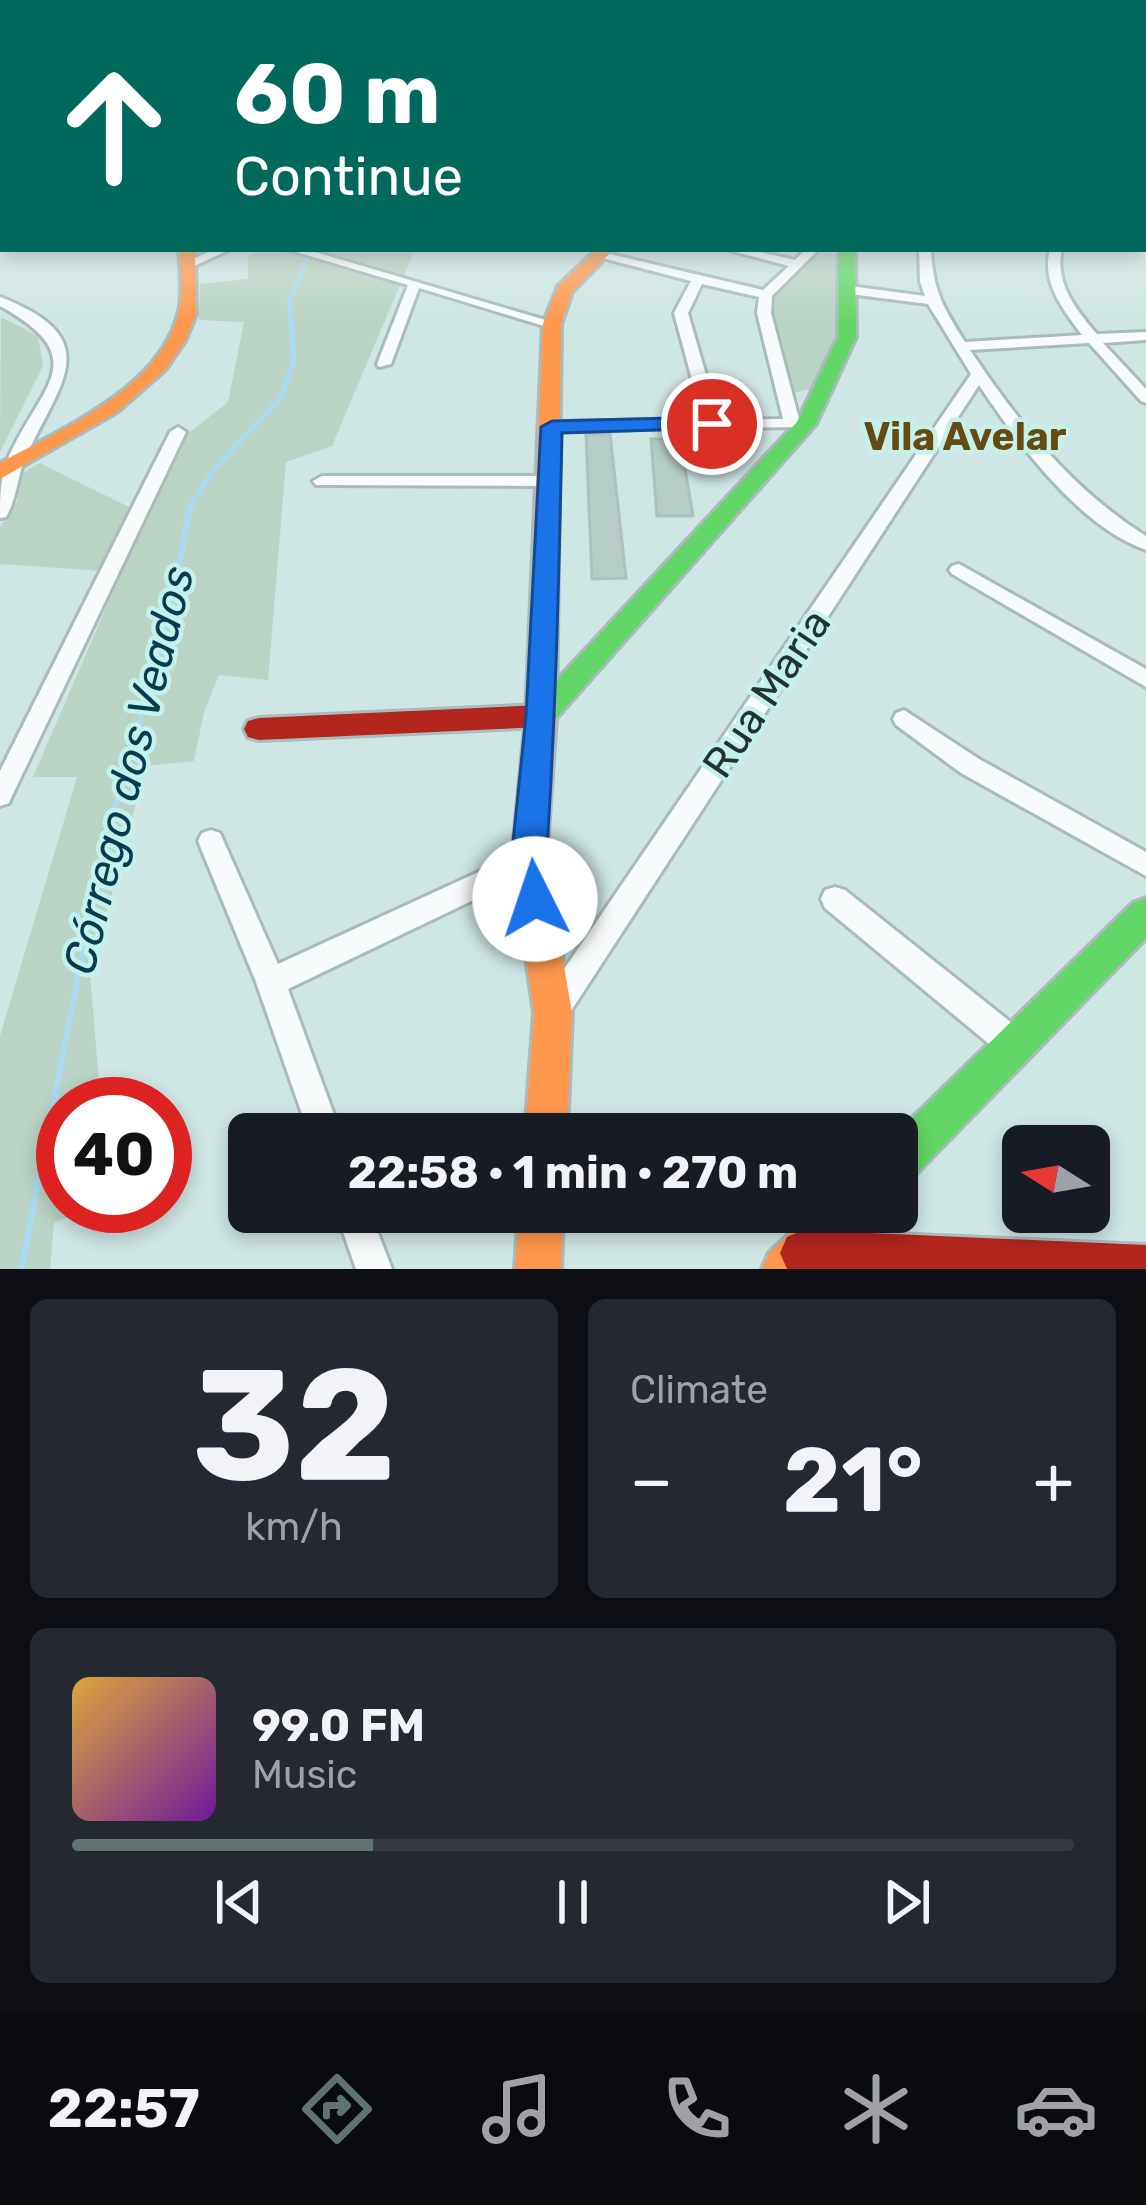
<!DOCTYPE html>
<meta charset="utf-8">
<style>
:root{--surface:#171b24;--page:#242831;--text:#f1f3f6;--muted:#9ea1a6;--line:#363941;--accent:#5e7270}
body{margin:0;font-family:Rubik,sans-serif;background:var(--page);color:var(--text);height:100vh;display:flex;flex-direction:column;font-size:45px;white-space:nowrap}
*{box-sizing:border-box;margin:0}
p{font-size:39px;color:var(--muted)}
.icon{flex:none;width:66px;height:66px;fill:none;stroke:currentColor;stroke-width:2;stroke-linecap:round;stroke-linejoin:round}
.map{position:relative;height:1269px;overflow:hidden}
.details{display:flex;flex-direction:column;gap:30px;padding:30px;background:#0d0f14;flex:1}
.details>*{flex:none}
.banner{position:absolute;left:0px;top:0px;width:1146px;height:252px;box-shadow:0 6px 18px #0003;background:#00695c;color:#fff;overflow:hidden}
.needle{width:78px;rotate:281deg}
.fabs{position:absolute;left:1002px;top:1125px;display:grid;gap:24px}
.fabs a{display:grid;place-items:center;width:108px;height:108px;border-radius:18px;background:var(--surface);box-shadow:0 6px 18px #0003;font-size:60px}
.speed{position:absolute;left:36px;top:1077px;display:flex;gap:24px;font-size:60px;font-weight:700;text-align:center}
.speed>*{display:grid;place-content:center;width:156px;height:156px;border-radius:50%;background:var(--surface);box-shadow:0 6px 18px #0003;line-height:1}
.speed .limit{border:18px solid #d22;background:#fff;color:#111}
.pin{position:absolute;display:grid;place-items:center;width:102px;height:102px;color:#fff;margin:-51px;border:6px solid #fff;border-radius:50%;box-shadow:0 3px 12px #0007}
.me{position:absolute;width:132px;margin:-66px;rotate:356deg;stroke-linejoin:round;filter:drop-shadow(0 0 9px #0008)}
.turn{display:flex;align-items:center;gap:42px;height:252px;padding:0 36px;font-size:54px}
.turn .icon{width:156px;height:156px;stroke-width:2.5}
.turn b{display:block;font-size:84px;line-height:102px}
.big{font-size:90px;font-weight:700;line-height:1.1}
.details .card{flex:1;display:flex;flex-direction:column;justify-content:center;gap:18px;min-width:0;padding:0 42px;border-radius:18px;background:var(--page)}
.details .dial{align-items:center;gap:0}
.dial b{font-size:156px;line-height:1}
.song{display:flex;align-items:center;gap:36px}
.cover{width:144px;height:144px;border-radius:18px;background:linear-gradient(135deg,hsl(40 70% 55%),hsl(280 70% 35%))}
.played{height:12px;border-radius:6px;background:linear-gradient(90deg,var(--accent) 30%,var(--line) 30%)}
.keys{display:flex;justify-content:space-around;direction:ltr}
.heat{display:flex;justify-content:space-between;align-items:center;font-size:66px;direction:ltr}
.details .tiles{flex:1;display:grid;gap:30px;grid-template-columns:1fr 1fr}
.card:last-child{grid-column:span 2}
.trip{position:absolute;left:228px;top:1113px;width:690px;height:120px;border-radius:18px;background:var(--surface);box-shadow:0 6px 18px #0003;font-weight:700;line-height:120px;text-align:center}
.tab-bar{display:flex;height:192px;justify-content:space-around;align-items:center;background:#090b0e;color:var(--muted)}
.tab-bar .icon{width:84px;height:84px}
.tab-bar .current{color:var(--accent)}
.tab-bar b{font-size:54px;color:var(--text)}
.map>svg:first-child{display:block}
.green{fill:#bad4c5}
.water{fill:#acdbee}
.building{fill:#b7cec8;stroke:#afc1bc;stroke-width:3}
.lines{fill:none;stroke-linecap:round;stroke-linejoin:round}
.street-casing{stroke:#a9bbba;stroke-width:6}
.fast-casing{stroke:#a9bbba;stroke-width:6}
.slow-casing{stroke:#a9bbba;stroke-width:6}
.jam-casing{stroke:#a9bbba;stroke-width:6}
.street{fill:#f8fbfb;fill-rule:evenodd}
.fast{fill:#63d668;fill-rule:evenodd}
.slow{fill:#ff974d;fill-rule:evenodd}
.jam{fill:#b3261e;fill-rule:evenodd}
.route{fill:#1a73e8;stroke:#114b97;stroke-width:3}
.labels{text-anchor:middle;stroke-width:9;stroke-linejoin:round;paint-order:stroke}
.far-neighbourhood-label{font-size:39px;font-weight:bold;fill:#664b11;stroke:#c4f1ec}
.street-label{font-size:42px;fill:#223432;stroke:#c4f1ec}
.water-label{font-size:45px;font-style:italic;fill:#093b4f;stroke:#c4f1ec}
</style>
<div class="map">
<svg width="1146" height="1269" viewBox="0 0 1146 1269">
<rect width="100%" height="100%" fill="#cee6e4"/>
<!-- green -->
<path class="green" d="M 264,249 L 415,249 L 332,446 L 286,462 L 268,680 L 219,675 L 204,712 L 194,761 L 146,766 L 90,975 L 101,1104 L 63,1104 L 63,1206 L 92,1206 L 54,1223 L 50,1269 L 0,1269 L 0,1036 L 77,777 L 33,777 L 149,508 L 189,433 L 228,402 L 244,322 L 199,320 L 200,284 L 248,279 L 248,256 Z
M 825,249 L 837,255 L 840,326 L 811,389 L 793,393 L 769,302 L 774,291 Z
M 1,317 L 38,336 L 43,366 L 0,452 Z
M 40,463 L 135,510 L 103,571 L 0,564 L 0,527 L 18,500 L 16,477 Z"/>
<!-- water -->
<path class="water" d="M 316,249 L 321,249 L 309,261 L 292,302 L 297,361 L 285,397 L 218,469 L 194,505 L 168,636 L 108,837 L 25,1269 L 18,1269 L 100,848 L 165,628 L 186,508 L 212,468 L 278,396 L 291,362 L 287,303 L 304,261 Z"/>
<!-- building -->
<path class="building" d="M 586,434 L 610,434 L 626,578 L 592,579 Z
M 651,439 L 680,439 L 693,516 L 657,516 Z"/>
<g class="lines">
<defs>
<path id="street" d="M 1146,145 L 1146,151 L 1143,152 L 1143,146 Z
M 0,179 L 3,179 L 3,185 L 0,185 Z
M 3,196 L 3,202 L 0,203 L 0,197 Z
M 1143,201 L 1146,201 L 1143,208 Z
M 215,249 L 231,249 L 190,268 L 180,265 Z
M 286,249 L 305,249 L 559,324 L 547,327 L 419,288 L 391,364 L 379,367 L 377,364 L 408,285 Z
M 725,249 L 747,249 L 795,260 L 806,249 L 819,249 L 772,296 L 771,313 L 799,419 L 812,421 L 812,427 L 546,430 L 544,427 L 552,422 L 703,420 L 674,313 L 691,281 L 591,255 L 597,251 L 763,290 L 789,266 ZM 702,284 L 759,297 L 757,313 L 783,419 L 719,420 L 688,313 Z
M 919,249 L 931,249 C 933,291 943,307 965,342 L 1082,335 C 1063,310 1041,282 1050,249 L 1062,249 C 1054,282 1076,310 1097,334 L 1146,332 L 1146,340 L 1103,343 L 1146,389 L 1146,403 L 1141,401 L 1089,343 L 970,350 C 1018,422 1071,489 1146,536 L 1146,550 C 1078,526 1017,442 979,385 L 567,1017 L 556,1021 L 545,1017 L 541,1007 L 545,997 L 971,374 L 928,304 L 850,294 L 844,290 L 850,286 L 925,296 L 920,282 Z
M 0,297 C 106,338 62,380 27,454 C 17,474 18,497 6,517 L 0,518 C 0,499 0,480 7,461 C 37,388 98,360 0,306 Z
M 178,427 L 186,432 L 12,796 L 9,803 L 0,806 L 0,771 L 170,432 Z
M 322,476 L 549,476 L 558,481 L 549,486 L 316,485 L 313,481 Z
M 959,564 L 1146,669 L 1146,687 L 952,574 L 949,570 L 952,566 Z
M 904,710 L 979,759 L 1146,852 L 1146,876 L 961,773 L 896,725 L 893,719 L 896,713 Z
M 211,830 L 220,833 L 278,964 L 520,853 L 529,850 L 538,853 L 542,861 L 538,869 L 288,989 L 341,1134 L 309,1134 L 256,982 L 198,841 L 202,833 Z
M 835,887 L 845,890 L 1028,1036 L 1032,1047 L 1028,1058 L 1017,1062 L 1006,1058 L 825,908 L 821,899 L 825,890 Z
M 336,1212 L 370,1212 L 392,1269 L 356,1269 Z"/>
<path id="fast" d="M 839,249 L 855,249 L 856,337 L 816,424 L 551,724 L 531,724 L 526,716 L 531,708 L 797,422 L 838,337 Z
M 1146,898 L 1146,938 L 912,1178 L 897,1184 L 896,1134 L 1133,903 Z"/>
<path id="slow" d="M 179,249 L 195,249 L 196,314 L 185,341 L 165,370 L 117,412 L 0,479 L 0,463 C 63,428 166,386 180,306 C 183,287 180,268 179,249 Z
M 597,249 L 614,249 L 572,292 L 561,324 L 556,716 L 546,861 L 572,1013 L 567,1134 L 525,1134 L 534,1013 L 512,861 L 526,716 L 543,324 L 558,286 Z
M 519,1212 L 563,1212 L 561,1269 L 515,1269 Z
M 813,1212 L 868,1212 L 862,1228 L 818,1269 L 762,1269 L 769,1253 Z"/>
<path id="jam" d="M 541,705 L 551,708 L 556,716 L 551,724 L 541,727 L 259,740 L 248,737 L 244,729 L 248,721 L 259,718 Z
M 803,1230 L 1146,1245 L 1146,1269 L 787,1269 L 780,1253 L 787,1237 Z"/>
</defs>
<!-- street casing -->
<use href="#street" class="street-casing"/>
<!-- fast casing -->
<use href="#fast" class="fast-casing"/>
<!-- slow casing -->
<use href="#slow" class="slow-casing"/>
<!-- jam casing -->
<use href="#jam" class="jam-casing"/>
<!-- street -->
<use href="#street" class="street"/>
<!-- fast -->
<use href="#fast" class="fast"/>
<!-- slow -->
<use href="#slow" class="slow"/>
<!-- jam -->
<use href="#jam" class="jam"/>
</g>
<!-- sky -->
<linearGradient id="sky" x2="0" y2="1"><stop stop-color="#90c4ea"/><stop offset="0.45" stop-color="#e9f4f3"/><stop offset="1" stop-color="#e9f4f3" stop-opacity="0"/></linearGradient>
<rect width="1146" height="322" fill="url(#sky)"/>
<!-- route -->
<path class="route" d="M 712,417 L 719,419 L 719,428 L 562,433 C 559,572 556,710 547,848 C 545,869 556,891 547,910 L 535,915 L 522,910 L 511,862 L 526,716 L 541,427 L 552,421 Z"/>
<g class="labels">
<!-- far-neighbourhood labels -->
<g class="far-neighbourhood-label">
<text x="965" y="450">Vila Avelar</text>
</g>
<!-- street labels -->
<g class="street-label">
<text transform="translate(766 693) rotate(-56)" y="15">Rua Maria</text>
</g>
<!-- water labels -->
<g class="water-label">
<text transform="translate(128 770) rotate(-76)" y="16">Córrego dos Veados</text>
</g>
</g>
</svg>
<div class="fabs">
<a><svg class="needle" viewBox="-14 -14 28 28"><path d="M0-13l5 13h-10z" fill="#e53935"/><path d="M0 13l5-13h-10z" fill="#9ea1a6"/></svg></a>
</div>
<div class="speed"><div class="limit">40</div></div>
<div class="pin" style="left:712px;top:424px;background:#d93025"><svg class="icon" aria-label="arrive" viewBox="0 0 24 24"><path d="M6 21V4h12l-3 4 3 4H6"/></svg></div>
<svg class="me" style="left:535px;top:899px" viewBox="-20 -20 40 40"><circle r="19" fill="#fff"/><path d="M0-13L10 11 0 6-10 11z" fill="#1a73e8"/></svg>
<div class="trip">22:58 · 1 min · 270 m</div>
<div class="banner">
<div class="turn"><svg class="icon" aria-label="ahead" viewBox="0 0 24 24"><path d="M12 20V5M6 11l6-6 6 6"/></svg><div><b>60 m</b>Continue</div></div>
</div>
</div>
<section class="details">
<div class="tiles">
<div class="card dial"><b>32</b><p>km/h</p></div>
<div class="card"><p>Climate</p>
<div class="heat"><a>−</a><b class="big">21°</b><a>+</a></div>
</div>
<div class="card">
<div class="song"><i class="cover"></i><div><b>99.0 FM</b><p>Music</p></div></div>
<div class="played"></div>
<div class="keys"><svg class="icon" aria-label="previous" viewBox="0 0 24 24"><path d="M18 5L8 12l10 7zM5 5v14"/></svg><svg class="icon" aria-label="pause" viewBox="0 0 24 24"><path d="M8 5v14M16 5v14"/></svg><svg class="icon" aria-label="next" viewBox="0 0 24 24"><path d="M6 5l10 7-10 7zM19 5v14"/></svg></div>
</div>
</div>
</section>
<nav class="tab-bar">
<b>22:57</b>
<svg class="icon current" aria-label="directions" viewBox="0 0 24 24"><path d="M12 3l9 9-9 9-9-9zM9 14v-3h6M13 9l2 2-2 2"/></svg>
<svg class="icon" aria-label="music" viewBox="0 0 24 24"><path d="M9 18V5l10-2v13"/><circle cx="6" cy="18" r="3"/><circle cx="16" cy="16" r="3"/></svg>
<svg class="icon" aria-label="phone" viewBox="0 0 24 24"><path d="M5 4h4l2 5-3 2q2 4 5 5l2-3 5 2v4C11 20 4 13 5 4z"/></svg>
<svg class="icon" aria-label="climate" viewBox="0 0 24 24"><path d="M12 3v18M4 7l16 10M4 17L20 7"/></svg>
<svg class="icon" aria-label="car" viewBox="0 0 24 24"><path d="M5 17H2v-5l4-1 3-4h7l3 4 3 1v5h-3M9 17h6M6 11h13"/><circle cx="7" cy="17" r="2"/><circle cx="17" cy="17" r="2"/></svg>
</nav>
